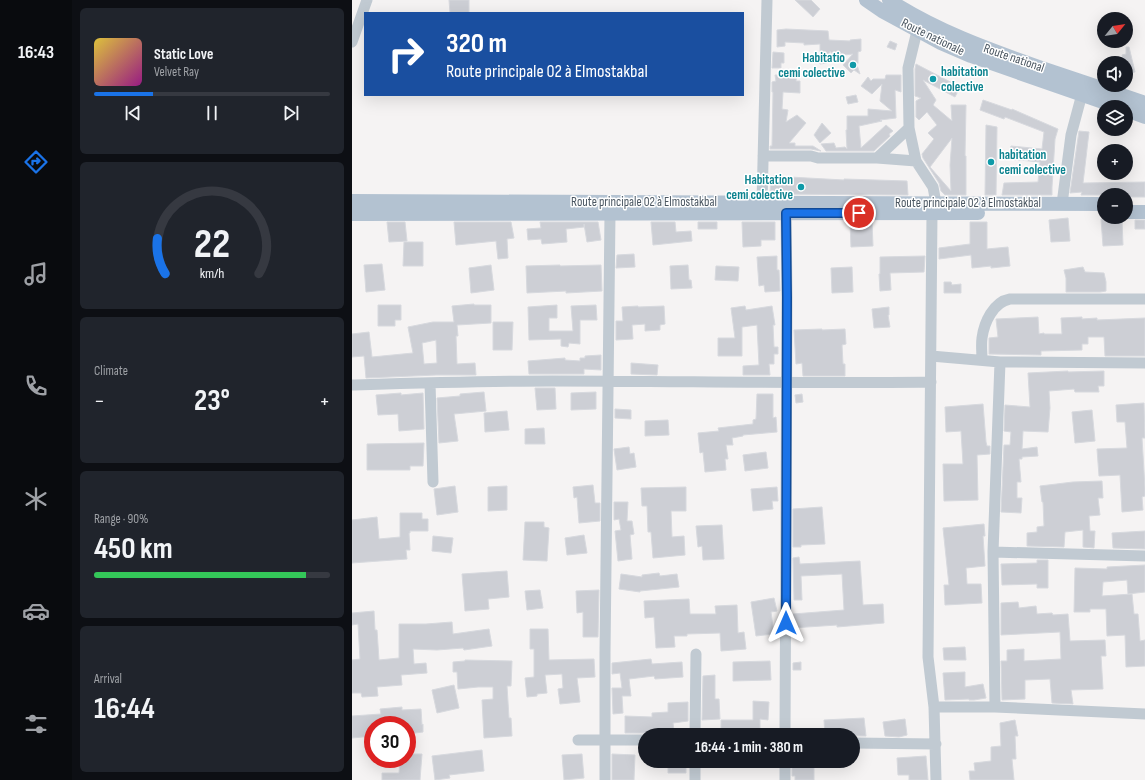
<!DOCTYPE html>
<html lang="en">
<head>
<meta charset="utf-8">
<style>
	:root { --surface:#171b24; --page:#20242c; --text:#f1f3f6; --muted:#9ea1a6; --line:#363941; --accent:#1a73e8 }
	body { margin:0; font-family:"Sofia Sans Condensed",sans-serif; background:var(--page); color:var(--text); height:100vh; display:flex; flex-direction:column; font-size:15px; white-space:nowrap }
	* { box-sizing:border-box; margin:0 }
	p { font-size:13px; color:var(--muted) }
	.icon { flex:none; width:22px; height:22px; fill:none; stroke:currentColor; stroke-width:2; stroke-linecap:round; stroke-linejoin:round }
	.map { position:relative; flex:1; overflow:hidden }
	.drawer { display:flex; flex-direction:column; gap:8px; padding:8px; background:#0d0f14; width:280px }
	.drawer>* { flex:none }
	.guide { position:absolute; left:12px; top:12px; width:380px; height:84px; border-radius:0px; box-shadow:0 4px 16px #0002; background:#1a4fa0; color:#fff; overflow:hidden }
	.needle { width:26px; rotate:60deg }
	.fabs { position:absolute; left:745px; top:12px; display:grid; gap:8px }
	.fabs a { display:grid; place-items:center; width:36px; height:36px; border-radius:50%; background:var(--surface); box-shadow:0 4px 16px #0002; font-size:20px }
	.speed { position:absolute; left:12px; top:716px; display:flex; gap:8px; font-size:20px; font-weight:700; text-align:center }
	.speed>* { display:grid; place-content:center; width:52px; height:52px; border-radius:50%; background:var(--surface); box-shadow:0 4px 16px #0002; line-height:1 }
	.speed .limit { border:6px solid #d22; background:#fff; color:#111 }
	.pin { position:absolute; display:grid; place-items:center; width:34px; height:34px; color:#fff; margin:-17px; border:2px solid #fff; border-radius:50%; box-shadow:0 1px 4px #0007 }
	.me { position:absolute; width:44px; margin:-22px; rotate:0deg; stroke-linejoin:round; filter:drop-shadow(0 0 3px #0008) }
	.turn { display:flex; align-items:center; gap:14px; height:84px; padding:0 16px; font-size:18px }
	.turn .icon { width:52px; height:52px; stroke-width:2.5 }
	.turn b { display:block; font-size:28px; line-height:34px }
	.big { font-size:30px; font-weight:700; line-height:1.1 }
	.drawer .tile { flex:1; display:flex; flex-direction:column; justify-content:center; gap:6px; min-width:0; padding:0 14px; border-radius:6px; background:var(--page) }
	.drawer .dial { align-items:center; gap:0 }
	.dial svg { height:104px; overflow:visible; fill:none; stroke:var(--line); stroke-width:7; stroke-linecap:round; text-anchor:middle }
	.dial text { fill:var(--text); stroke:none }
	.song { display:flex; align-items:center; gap:12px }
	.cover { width:48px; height:48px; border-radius:6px; background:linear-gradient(135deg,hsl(50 70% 55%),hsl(310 70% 35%)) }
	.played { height:4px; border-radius:2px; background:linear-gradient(90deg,var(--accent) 25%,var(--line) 25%) }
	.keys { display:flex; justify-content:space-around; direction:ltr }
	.heat { display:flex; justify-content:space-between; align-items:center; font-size:22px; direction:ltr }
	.charge { height:6px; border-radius:3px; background:linear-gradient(90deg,#34c759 90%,var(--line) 0) }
	.trip { position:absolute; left:286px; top:728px; width:222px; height:40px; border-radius:20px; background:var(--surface); box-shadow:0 4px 16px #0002; font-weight:700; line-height:40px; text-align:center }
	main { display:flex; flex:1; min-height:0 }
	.dock { display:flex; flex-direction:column; width:72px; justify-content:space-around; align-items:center; background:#090b0e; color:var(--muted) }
	.dock .icon { width:28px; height:28px }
	.dock .selected { color:var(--accent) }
	.dock b { font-size:18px; color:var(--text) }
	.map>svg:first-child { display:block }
</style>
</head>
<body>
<main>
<nav class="dock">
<b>16:43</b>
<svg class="icon selected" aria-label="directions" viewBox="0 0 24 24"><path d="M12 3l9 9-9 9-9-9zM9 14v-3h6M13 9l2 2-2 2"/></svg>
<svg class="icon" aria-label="music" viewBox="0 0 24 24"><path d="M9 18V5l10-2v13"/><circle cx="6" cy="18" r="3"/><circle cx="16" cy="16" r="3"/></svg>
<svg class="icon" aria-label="phone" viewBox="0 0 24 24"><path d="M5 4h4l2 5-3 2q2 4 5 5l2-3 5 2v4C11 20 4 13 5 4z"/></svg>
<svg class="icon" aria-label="climate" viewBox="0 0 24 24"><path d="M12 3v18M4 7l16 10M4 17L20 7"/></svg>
<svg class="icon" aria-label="car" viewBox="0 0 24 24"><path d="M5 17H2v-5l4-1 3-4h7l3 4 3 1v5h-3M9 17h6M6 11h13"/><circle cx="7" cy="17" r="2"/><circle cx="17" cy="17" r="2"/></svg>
<svg class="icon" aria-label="filters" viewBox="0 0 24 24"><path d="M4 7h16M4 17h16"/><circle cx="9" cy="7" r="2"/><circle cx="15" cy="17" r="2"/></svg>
</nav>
<section class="drawer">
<div class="tile">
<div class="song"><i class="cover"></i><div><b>Static Love</b><p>Velvet Ray</p></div></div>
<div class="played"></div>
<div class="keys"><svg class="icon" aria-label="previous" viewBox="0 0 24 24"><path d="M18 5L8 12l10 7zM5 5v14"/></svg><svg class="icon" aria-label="pause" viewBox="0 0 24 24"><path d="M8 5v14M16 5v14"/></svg><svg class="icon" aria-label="next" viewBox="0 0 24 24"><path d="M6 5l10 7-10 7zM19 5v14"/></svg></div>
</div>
<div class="tile dial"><svg viewBox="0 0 100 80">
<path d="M14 69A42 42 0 1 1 86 69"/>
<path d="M14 69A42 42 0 0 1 8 42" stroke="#1a73e8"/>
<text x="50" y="56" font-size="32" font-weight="700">22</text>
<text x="50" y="72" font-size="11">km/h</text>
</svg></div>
<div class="tile"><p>Climate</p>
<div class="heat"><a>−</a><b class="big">23°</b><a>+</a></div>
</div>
<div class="tile"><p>Range · 90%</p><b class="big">450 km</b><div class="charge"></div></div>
<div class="tile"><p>Arrival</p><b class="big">16:44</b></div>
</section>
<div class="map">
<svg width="793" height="780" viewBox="0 0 793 780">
	<rect width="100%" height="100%" fill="#f5f3f3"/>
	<path fill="#cdcfd5" stroke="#d7d9de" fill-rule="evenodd" d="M97,0H117V13H98Z
		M443,0H459L468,9L461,17Z
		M434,29L476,31L477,40L498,41V40L509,39V51L506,52V63L505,65L508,74L502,70L499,73L491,65L501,54L482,56L478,51L477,60L475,59V63L468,64V44L452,45V43L433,42V46L425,47V30Z
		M538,41L545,44L543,50L535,47Z
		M774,47H777L783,72L774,74V63H772L770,55L774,54Z
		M421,52L432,53V63H429V68H420Z
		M564,64L608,87L603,97L571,80L584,100L581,105L600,121L599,105H614L613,156H614V195H593L589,191L587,183L571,158L570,154L582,139L576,133L585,125L575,112L567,120L564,117V101L569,98L563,96V69ZM600,138L598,165L599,191L578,167Z
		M423,75L445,76L444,81H448V93L431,92L430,109L436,110L434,122L445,115L454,123L437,143H443V146H461L469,151L459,149H418V146H420L421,92H420V82L424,81Z
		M534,75H549V92L543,90L544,118L528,120L530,121L507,126L509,148L534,125L541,131L537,134L538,136L522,151H474L469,144L482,143L484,148L493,147L495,149L494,130H495V116H516V109L540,111L528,101L530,84L520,94L509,86L516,77L519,81L521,79H533Z
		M504,95L506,102L496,104L494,97Z
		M631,100L660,110V109L706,129L703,139L700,187V195H650L652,183L686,182L688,162L656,159L659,146L690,149L692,132L653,117L652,119L628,110Z
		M470,123L479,133L468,143L462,135Z
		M634,125L645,127L644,195H633Z
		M727,131L737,132L731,183L793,182V197H774V195H729L730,192L718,193Z
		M419,176L492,180V179L555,181L556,195L418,194Z
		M716,218L718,241L699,242L697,220Z
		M768,218L770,219L771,245L751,246L749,219Z
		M783,220H793V229H783Z
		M35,222H53L55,241L37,242Z
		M102,222H159L162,238L155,239L156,258L146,259L144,241L104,245Z
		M188,222H246L249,240L235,242L232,224V227L214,229L215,242L190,244L189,239L176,240L175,229L189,228Z
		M299,222H323L324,232L339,231L340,241L301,245Z
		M346,222H365V229H346Z
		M390,222H423V240H409V246L391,247Z
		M498,222H520L521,246L499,247Z
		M618,222H635V249L656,247L658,266L639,268V266L620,268L619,255L587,259V248L618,244Z
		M52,242H71V266H51Z
		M282,254L283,267L264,268L265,255Z
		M425,256V270H427L428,291L413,292L412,285L407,286L405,257Z
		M573,256L572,272L538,273L539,290L528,291L527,274H528V257Z
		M30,264L33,290L14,292L12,265Z
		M139,265L142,290L119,293L117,268Z
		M208,265V266L249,265L250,291L214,293V291L175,293L174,266Z
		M336,265L337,280H339L340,288L319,289L318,266Z
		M364,266L387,267L386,281L363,280Z
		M500,267L501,292L480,293L479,268Z
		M731,267L733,272L752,273L754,282V291L748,292H714V278L712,270Z
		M592,282H599L600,285L609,284V293H592Z
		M122,304V305H139V323L105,325L106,336H104L105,364L123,363L124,375H84L14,378L12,356L0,357V334L17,332L20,357L61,353L56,327L81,322H102L100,306ZM84,340L85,363L72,364L70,343Z
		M26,305H49V320H43V326H26Z
		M205,305V318H197V331H221L219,306L244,305L245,320H228V344L217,343L216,347L209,346V339L177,340L176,307Z
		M286,306V307L312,306L313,324L308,325V330L293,331V324L280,325L281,339L264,340V321H271L270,307Z
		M393,306L394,310L420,306L423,325H421L422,347H426V354H422V364H417L418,375H391V366L407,365L405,325L390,327V356H366V338H383L379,308Z
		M537,307V315H536L538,327L522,328L520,309Z
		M686,317L687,334L692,333V334H710L709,318L730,317V319L745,318V320L793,318V356H753L752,337H736V344H730V350L689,351V355L637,354V338L646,337L644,319Z
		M141,322H161L160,350H141Z
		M470,329V330L493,329L494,344L490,345L491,364H493V376H451L450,363L444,364L442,330Z
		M249,355V370L232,369V374H177L176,361L213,358V360L228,361V358H233V356Z
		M279,363L306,365L305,375L279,374Z
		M716,371V372L752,371V386H746L747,392H723L722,389L697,391L698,408L696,432L671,431L670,449L685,447L686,456L670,457V459H667L669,482H665V498H670L669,513L649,512L652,445H658L659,432L652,431L653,405L678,407L676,373Z
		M183,388H203L204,409L185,410Z
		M132,392L134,411L102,414L106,441L87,443L85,398L108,396V394Z
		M244,392V409L219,410V393Z
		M49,393V395L71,393L72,429L47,431L46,414L26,415L24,395Z
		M405,394H421V418L424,417L425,432L391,435V436L380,438L381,445H374L376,459H373L374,470L353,472L351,452L348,453L346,433L367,431L366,428L401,424V420L404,419Z
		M450,394L451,402L444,403L443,395Z
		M792,403L793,438H790L793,488V496L790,497L791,510L770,512L768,475L747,476L745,449L775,448L773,422H765L764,405Z
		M631,404L634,442L635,446H638V454L625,455L626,500L592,501L591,464H611L609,431L594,432L593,407Z
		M263,409L279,410V419L263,418Z
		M740,410L743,441L723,443L720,412Z
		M155,411L157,430L133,432L132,413Z
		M316,420L317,435L293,436V421Z
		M192,428L193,444H173V429Z
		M72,443L71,466H58V470H15V444Z
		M277,447L278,454L282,453L284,467L265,470L262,449Z
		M414,452L416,468L393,471L391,455Z
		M750,481L751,498H746L748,515L737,516L738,531H743L742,548L731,547V530L713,532L712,547L675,546V533L685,532V527L692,526L691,502H690L688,486L721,482Z
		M241,485L243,503H248V521L227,523L225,497L222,498L221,487Z
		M103,486L106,512L85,515L82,489Z
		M155,486V510L136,511V487Z
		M334,487V511H319L320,537L332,536L333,555L301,558L299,532H296L295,506H290L289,488Z
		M425,487L426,501H420L421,509L401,511L399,489Z
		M262,502H276L275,521H280L282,534L278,535L280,559L266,561L263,531L269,530L267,519L262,520Z
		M470,507L473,544L449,545V547H441V509Z
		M48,513H70V519H76V531H58V533H57L58,550H54L55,559L0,563V520L25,517L27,539L48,537Z
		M173,522H192V527L197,528L195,561L171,560Z
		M632,524L633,536H631L633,566L614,568L615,584H629L630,603L593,605L592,585H597L591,528Z
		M370,525L372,559L351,560L350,546L346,547L344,526Z
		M793,531V549L761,548L760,533Z
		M232,535L235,553L215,555L213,538Z
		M81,536L101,538L99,553L80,551Z
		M447,557L448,564L508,561L511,605L531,604L532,623L485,627V625L440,628L441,614L492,610L490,574L449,576L450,600H442L441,558Z
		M685,560H696V588H685V584L650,585L649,564L685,563Z
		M793,565V592L776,594L775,580L751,582L750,596L780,594L782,614H786L788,641L793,640V666L774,667L773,635L755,636L754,609H738V612H722L723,568L755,569V567Z
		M155,571L157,597L136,599L137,609L113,611L110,574Z
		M307,573L308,576L325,574L327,587L288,591V592L267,589L269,574L290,577V575Z
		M188,590L191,608L175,610L173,591Z
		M247,590L246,637H231V612L225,613L224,591Z
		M422,598L425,611L419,612L422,634L404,636L399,602Z
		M337,599L338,614H364L363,606L385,605L386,633L392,632L394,649L369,651L368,633L335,634V636H322L323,647L304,648L302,617L293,618L292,601Z
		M666,602L667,608L684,606L685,614L700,613L701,615L716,614L718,641L753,640L754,656H749L751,689L719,690L721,704L700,703L698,679L673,680V699L650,700L649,661H655V650L672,649V661L709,659L708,632L649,635V603Z
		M22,611L23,630H25L27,660L47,658V624H74L100,622L101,634L137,629L140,646L112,650L111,648L85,650L61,649L62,664L74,663L75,673L49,675L50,685L25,687L26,696L10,697L9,693H0V660L8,659L6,624L0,625V613Z
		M178,629H196L197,660L242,659L243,677L225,678L228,702L208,704L206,689L211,688L210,674L193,675L195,693L185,694V696L175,697L173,678L182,677V649H178Z
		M613,647L614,660H592L591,648Z
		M299,659L300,664L330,662L331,677L303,679L302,676L277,679L279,696H270L271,713L261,714L260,688H270L268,673L260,674V663Z
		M113,660L160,661L159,686H155L157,718H159L160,736L132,738L130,700L141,699V687H126L106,689L105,672H101V662L113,661Z
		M418,661L419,680L381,681V662Z
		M449,662V670H441V663Z
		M613,672V687L631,684L634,698L622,700H617V699L593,700L591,673Z
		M363,675V699H367L368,719L350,720L351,676Z
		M102,685L107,708L85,713L80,690Z
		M401,701L417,702L416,720L408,719V735H369V720H401Z
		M336,702V721L321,723L322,731L292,733H273V716L300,717V713L316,712V703Z
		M50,707V710L69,709L70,725L71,724V732L55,734V725H21V736L0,738V716L29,714L28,709Z
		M512,718L514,736L473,735L472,720Z
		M553,719L555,735L547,737L533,736L531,722Z
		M663,720L666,736H663L664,759H660L662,780H618L617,771H623L622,763L639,761V747L649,746L648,723Z
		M130,750L132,771L97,775L98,778L83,780L80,756Z
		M55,754H70L68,780H30V773H47L48,759H55Z
		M230,754L232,778L212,780L210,755Z
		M260,754L283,755L282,780H260Z
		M574,756L576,780H557V775H546L545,758Z
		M316,761H334V773H316Z
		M440,761H462V780H443V776H440Z"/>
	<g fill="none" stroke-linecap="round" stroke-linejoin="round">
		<path stroke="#c1cad2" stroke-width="11" d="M565,31L556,68L557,128L564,161L581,187L584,203
			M0,42L15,0
			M411,156H459L466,158H525L564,161
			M525,158L557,128
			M410,203L415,0
			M710,204L719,135L730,94
			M580,213L576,657L582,707L584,780
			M579,356L648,362L793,363
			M630,360C630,353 629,345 630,338C632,323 641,302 658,299H793
			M78,383L81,482
			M0,385C67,383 133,381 200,381C326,381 452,384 579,382
			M641,552L793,556
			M582,707H643L793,714
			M643,707L641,552L648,362
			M343,735L344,654
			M433,735L435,297L434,213
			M226,740H293
			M501,743L584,744
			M253,780V653L258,214
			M343,780V761
			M433,780V761"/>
		<path stroke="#b3c2d1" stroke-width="14" d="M514,0L530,11L589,43L619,56L765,107
			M537,0C583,30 635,49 687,67C722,79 758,91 793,103
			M774,110L793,117
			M0,201L752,204
			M774,212H793
			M0,214L626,213"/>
	</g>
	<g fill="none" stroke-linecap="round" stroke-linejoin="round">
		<g stroke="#114b97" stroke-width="10">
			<path id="route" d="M434,623L435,297L434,213H507"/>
		</g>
		<use href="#route" stroke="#1a73e8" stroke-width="7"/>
	</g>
	<g fill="#0f9aa8" stroke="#fff" stroke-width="1.5">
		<circle cx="501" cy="65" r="4"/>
		<circle cx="581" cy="79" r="4"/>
		<circle cx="639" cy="162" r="4"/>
		<circle cx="449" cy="187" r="4"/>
	</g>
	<g text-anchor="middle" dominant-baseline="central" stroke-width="3" stroke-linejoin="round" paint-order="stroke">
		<g font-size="13" fill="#4a5661" stroke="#fff">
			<text transform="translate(581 37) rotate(26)">Route nationale</text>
			<text transform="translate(662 58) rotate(19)">Route national</text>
			<text x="292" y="202">Route principale 02 à Elmostakbal</text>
			<text x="616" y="203">Route principale 02 à Elmostakbal</text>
		</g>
		<g font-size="13" font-weight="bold" fill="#0d838f" stroke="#fff" text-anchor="end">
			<text x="493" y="58">Habitatio<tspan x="493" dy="15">cemi colective</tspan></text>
			<text x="589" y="72" text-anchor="start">habitation<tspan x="589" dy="15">colective</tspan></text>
			<text x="647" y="155" text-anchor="start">habitation<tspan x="647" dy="15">cemi colective</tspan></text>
			<text x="441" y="180">Habitation<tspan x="441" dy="15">cemi colective</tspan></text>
		</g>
	</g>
</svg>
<div class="fabs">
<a><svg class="needle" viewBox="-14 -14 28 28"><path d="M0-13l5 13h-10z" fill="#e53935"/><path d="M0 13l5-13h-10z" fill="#9ea1a6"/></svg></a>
<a><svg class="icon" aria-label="sound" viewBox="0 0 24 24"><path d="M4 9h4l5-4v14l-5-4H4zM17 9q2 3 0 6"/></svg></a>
<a><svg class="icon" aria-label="layers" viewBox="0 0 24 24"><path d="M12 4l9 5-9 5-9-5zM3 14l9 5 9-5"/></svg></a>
<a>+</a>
<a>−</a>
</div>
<div class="speed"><div class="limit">30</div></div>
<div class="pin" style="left:507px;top:213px;background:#d93025"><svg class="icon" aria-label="arrive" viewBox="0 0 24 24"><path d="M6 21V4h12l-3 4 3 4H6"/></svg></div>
<svg class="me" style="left:434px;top:623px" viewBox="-20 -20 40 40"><path d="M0-17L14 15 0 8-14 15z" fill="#1a73e8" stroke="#fff" stroke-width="4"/></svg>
<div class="trip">16:44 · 1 min · 380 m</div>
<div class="guide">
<div class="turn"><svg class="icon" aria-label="right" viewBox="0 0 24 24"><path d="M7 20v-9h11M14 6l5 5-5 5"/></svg><div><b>320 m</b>Route principale 02 à Elmostakbal</div></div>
</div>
</div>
</main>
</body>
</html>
